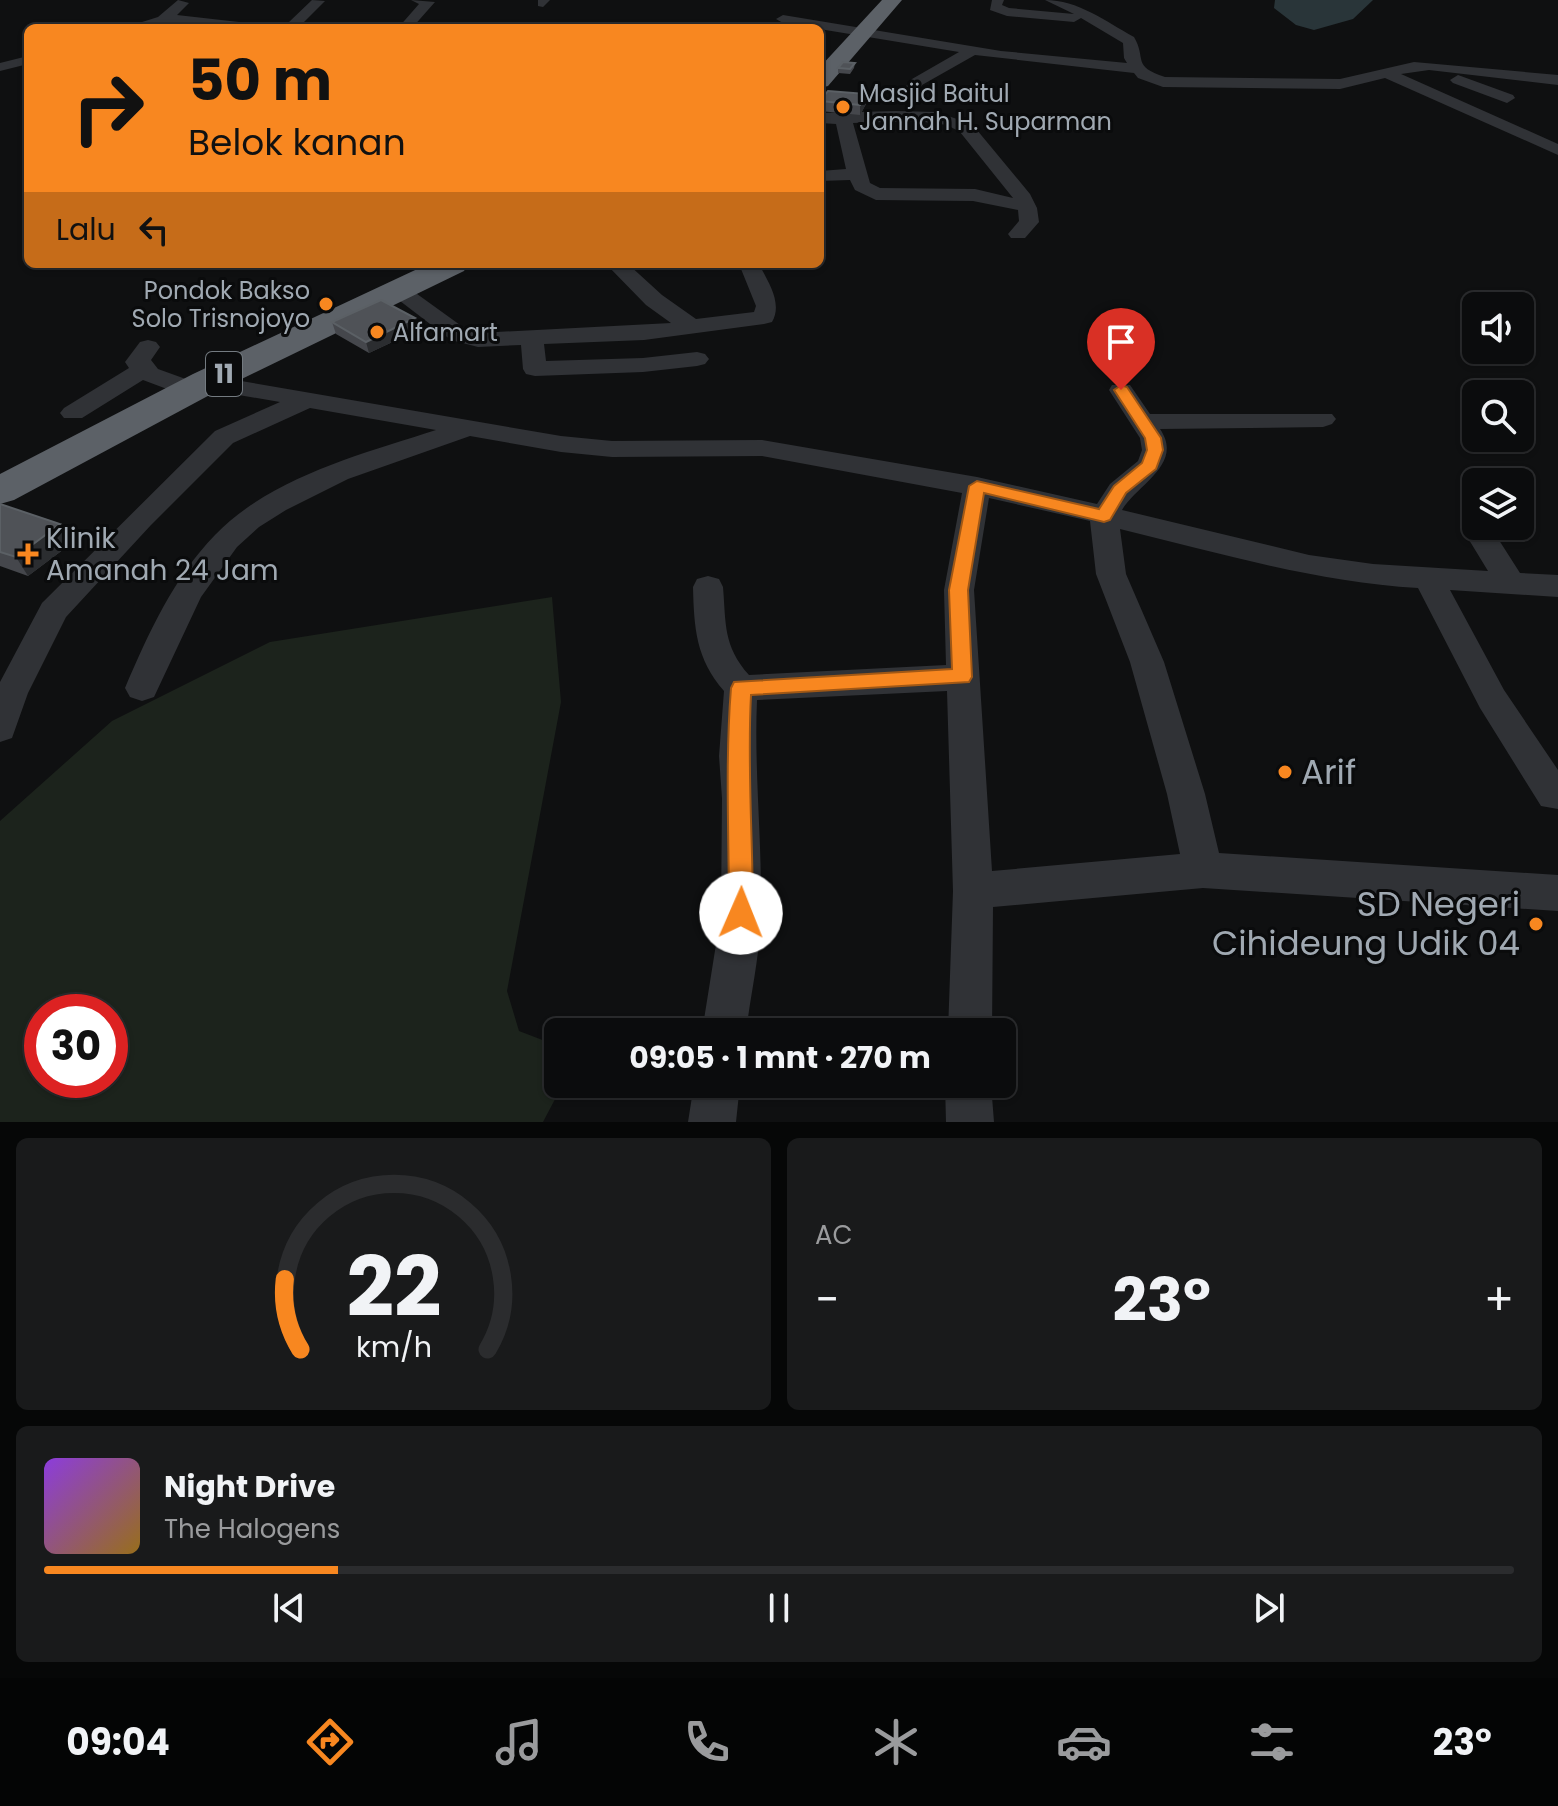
<!DOCTYPE html>
<html lang="id">
<head>
<meta charset="utf-8">
<style>
	:root { --surface:#0b0c0d; --page:#191a1b; --text:#f1f3f6; --muted:#9a9b9d; --line:#2b2c2e; --accent:#f88720 }
	body { margin:0; font-family:Poppins,sans-serif; background:var(--page); color:var(--text); height:100vh; display:flex; flex-direction:column; font-size:30px; white-space:nowrap }
	* { box-sizing:border-box; margin:0 }
	p { font-size:26px; color:var(--muted) }
	.icon { flex:none; width:44px; height:44px; fill:none; stroke:currentColor; stroke-width:2; stroke-linecap:round; stroke-linejoin:round }
	.map { position:relative; height:1122px; overflow:hidden }
	.side { display:flex; flex-direction:column; gap:16px; padding:16px; background:#060707; flex:1 }
	.side>* { flex:none }
	.guide { position:absolute; left:24px; top:24px; width:800px; height:244px; border-radius:12px; box-shadow:0 2px 6px #0004,0 0 0 2px var(--line); background:#f88720; color:#111; overflow:hidden }
	.controls { position:absolute; left:1462px; top:292px; display:grid; gap:16px }
	.controls a { display:grid; place-items:center; width:72px; height:72px; border-radius:12px; background:var(--surface); box-shadow:0 2px 6px #0004,0 0 0 2px var(--line); font-size:40px }
	.speed { position:absolute; left:24px; top:994px; display:flex; gap:16px; font-size:40px; font-weight:700; text-align:center }
	.speed>* { display:grid; place-content:center; width:104px; height:104px; border-radius:50%; background:var(--surface); box-shadow:0 2px 6px #0004,0 0 0 2px var(--line); line-height:1 }
	.speed .limit { border:12px solid #d22; background:#fff; color:#111 }
	.pin { position:absolute; display:grid; place-items:center; width:68px; height:68px; color:#fff; margin:-82px -34px; border-radius:50% 50% 50% 0; rotate:-45deg; box-shadow:0 0 8px #0007 }
	.pin .icon { rotate:45deg }
	.me { position:absolute; width:88px; margin:-44px; rotate:1deg; stroke-linejoin:round; filter:drop-shadow(0 0 6px #0008) }
	.turn { display:flex; align-items:center; gap:28px; height:168px; padding:0 32px; font-size:36px }
	.turn .icon { width:104px; height:104px; stroke-width:2.5 }
	.turn b { display:block; font-size:56px; line-height:68px }
	.then { display:flex; align-items:center; height:76px; padding:0 32px; background:#0003; gap:16px; font-size:30px }
	.big { font-size:60px; font-weight:700; line-height:1.1 }
	.side .card { flex:1; display:flex; flex-direction:column; justify-content:center; gap:12px; min-width:0; padding:0 28px; border-radius:12px; background:var(--page) }
	.side .dial { align-items:center; gap:0 }
	.dial svg { height:208px; overflow:visible; fill:none; stroke:var(--line); stroke-width:7; stroke-linecap:round; text-anchor:middle }
	.dial text { fill:var(--text); stroke:none }
	.song { display:flex; align-items:center; gap:24px }
	.cover { width:96px; height:96px; border-radius:12px; background:linear-gradient(135deg,hsl(270 70% 55%),hsl(40 70% 35%)) }
	.played { height:8px; border-radius:4px; background:linear-gradient(90deg,var(--accent) 20%,var(--line) 20%) }
	.keys { display:flex; justify-content:space-around; direction:ltr }
	.heat { display:flex; justify-content:space-between; align-items:center; font-size:44px; direction:ltr }
	.side .tiles { flex:1; display:grid; gap:16px; grid-template-columns:1fr 1fr }
	.card:last-child { grid-column:span 2 }
	.trip { position:absolute; left:544px; top:1018px; width:472px; height:80px; border-radius:12px; background:var(--surface); box-shadow:0 2px 6px #0004,0 0 0 2px var(--line); font-weight:700; line-height:80px; text-align:center }
	.menu { display:flex; height:128px; justify-content:space-around; align-items:center; background:#040505; color:var(--muted) }
	.menu .icon { width:56px; height:56px }
	.menu .selected { color:var(--accent) }
	.menu b { font-size:36px; color:var(--text) }
	.map>svg:first-child { display:block }
</style>
</head>
<body>
<div class="map">
<svg width="1558" height="1122" viewBox="0 0 1558 1122">
	<rect width="100%" height="100%" fill="#0f1011"/>
	<path fill="#1c231c" fill-rule="evenodd" d="M552,597L561,702L507,991L519,1031L558,1046V1084H563L543,1122H0V821L112,721L270,642ZM42,1012H110V1080H42Z"/>
	<path fill="#293539" d="M1275,0H1373L1353,19L1314,30L1296,25L1274,8Z"/>
	<g fill="none" stroke-linecap="round" stroke-linejoin="round">
		<path fill="#303236" fill-rule="evenodd" d="M178,0L189,3L177,15L239,22H289L312,0L325,1L298,28H220L169,22L147,28H123L158,17Z
			M411,0L435,2L412,28H398L419,4Z
			M538,0H550L543,7L538,6Z
			M992,0H1004L1002,5L1009,8L1074,14L1045,0C1078,0 1105,21 1134,37C1147,59 1131,66 1165,77L1340,79L1414,62L1558,75V85L1429,70L1401,74L1558,144V155L1385,78L1340,89L1163,87L1138,78L1134,73L975,55L922,85L919,90L922,100L914,105L908,103L903,90L912,79L959,52L783,23L776,19L783,15L1001,51L1127,63L1124,58L1123,43L1081,18L1074,22L1007,16L990,10Z
			M28,56V64L0,71V63Z
			M1458,75L1513,95L1515,98L1507,103L1453,83L1450,80Z
			M896,111L936,112L972,124L1030,194L1037,208L1039,222L1025,238H1011L1008,234L1019,221L1018,210L973,201L876,200L855,190L850,180L820,181V171L846,169L836,124L820,123V113ZM917,121L947,125L960,132L1013,198L975,189L880,188L870,183L853,123Z
			M606,264H628L662,295L696,319L754,312L756,306L739,264H759C768,282 783,303 772,322L764,324L644,340L544,344L546,361L643,358L697,352L705,354L709,359L705,364L697,366L643,372L535,376L526,374L523,369L521,345L478,347L451,340L387,291L398,284L406,286L467,330L478,333L671,323L646,305Z
			M148,340L156,342L160,347L151,360L158,369L194,382L197,377L206,375L561,436L612,441L762,440L977,477L1097,504L1110,484L1138,461L1142,450L1140,438L1109,390L1112,385H1130L1150,414H1332L1336,419L1332,424L1323,427L1160,429C1184,464 1138,484 1122,510L1309,555L1373,564L1488,571L1463,530L1468,523L1476,521V526H1490L1520,573L1558,575V597L1450,590L1504,690L1558,770V809L1541,806L1480,708L1418,588C1316,582 1219,553 1120,529L1126,574L1164,662L1205,794L1219,853L1558,875V911L1203,888L993,907L992,1032H948L953,891L947,691L757,700C754,770 762,839 761,910C761,950 751,992 746,1032H702L721,913L722,798L719,756L724,691C696,659 694,628 693,587L697,579L708,576L719,579L723,587C726,623 723,646 749,675L946,665L944,590L962,493L762,456L612,457L561,452L470,436L348,479L286,510L259,527L237,547L201,597L154,697L142,701L130,697L125,688C148,634 174,577 215,535C271,477 362,454 436,430L310,408L233,443L151,525L66,617L28,693L12,738L0,742V682L42,603L215,431L280,402L204,389L201,395H183L143,380L82,418H64L60,413L64,408L129,368L125,362L140,342ZM989,498L1090,521L1096,574L1130,662L1167,794L1180,854L992,871L974,590Z
			M694,1084H740L736,1122H688Z
			M945,1084H991L994,1122H946Z"/>
		<path fill="#5c6167" fill-rule="evenodd" d="M882,0H902L828,86L820,88V67Z
			M428,264H468L464,271L219,390L14,500L0,504V474L193,374Z"/>
	</g>
	<path fill="#45474c" d="M855,63L854,68L850,74L838,73V68Z
		M820,101L866,104L860,115L820,111Z
		M369,264H398L394,267Z
		M332,322L418,330L369,353L336,334Z
		M0,504L72,543L28,576L0,566Z"/>
	<path fill="#2b2d30" d="M867,94L866,104L860,115V105Z
		M415,318L418,330L369,353L366,342Z
		M60,524L72,543L28,576L16,557Z"/>
	<path fill="#4f5257" stroke="#5b6065" stroke-width="2" d="M843,62L855,63L850,69L838,68Z
		M828,91L867,94L860,105L820,101Z
		M381,300L415,318L366,342L332,322Z
		M0,504L60,524L16,557L0,552Z"/>
	<path fill="#f88720" stroke="#a15815" stroke-width="2" d="M1121,385L1127,387L1161,438L1163,450L1156,469L1126,493L1110,520L1104,522L984,493L968,590L972,677L969,682L751,695C747,768 753,840 753,913L750,921L741,924L732,921L729,913C729,837 725,763 731,688L734,682L952,669L949,590L969,486L977,481L1099,509L1114,486L1142,463L1147,450L1145,438L1114,390Z"/>
	<g fill="#f88720" stroke="#0a0b0c" stroke-width="3">
		<circle cx="843" cy="107" r="8"/>
		<circle cx="326" cy="304" r="8"/>
		<circle cx="377" cy="332" r="8"/>
		<path d="M24 542h8v8h8v8h-8v8h-8v-8h-8v-8h8z"/>
		<circle cx="1285" cy="772" r="8"/>
		<circle cx="1536" cy="924" r="8"/>
	</g>
	<g text-anchor="middle" dominant-baseline="central" stroke-width="6" stroke-linejoin="round" paint-order="stroke">
		<g font-size="24" fill="#a0a9b2" stroke="#0a0b0c" text-anchor="start">
			<text x="859" y="93">Masjid Baitul<tspan x="859" dy="28">Jannah H. Suparman</tspan></text>
			<text x="310" y="290" text-anchor="end">Pondok Bakso<tspan x="310" dy="28">Solo Trisnojoyo</tspan></text>
			<text x="393" y="332">Alfamart</text>
		</g>
		<rect fill="#0a0b0c" stroke="#737a80" stroke-width="2" x="206" y="352" width="36" height="44" rx="6"/>
		<g font-size="26" font-weight="bold" fill="#a0a9b2">
			<text x="224" y="374">11</text>
		</g>
		<g font-size="28" fill="#a0a9b2" stroke="#0a0b0c" text-anchor="start">
			<text x="46" y="538">Klinik<tspan x="46" dy="32">Amanah 24 Jam</tspan></text>
		</g>
		<g font-size="34" fill="#a0a9b2" stroke="#0a0b0c" text-anchor="start">
			<text x="1301" y="772">Arif</text>
			<text x="1520" y="904" text-anchor="end">SD Negeri<tspan x="1520" dy="39">Cihideung Udik 04</tspan></text>
		</g>
	</g>
</svg>
<div class="controls">
<a><svg class="icon" aria-label="sound" viewBox="0 0 24 24"><path d="M4 9h4l5-4v14l-5-4H4zM17 9q2 3 0 6"/></svg></a>
<a><svg class="icon" aria-label="search" viewBox="0 0 24 24"><circle cx="10" cy="10" r="6"/><path d="M15 15l6 6"/></svg></a>
<a><svg class="icon" aria-label="layers" viewBox="0 0 24 24"><path d="M12 4l9 5-9 5-9-5zM3 14l9 5 9-5"/></svg></a>
</div>
<div class="speed"><div class="limit">30</div></div>
<div class="pin" style="left:1121px;top:390px;background:#d93025"><svg class="icon" aria-label="arrive" viewBox="0 0 24 24"><path d="M6 21V4h12l-3 4 3 4H6"/></svg></div>
<svg class="me" style="left:741px;top:913px" viewBox="-20 -20 40 40"><circle r="19" fill="#fff"/><path d="M0-13L10 11 0 6-10 11z" fill="#f88720"/></svg>
<div class="trip">09:05 · 1 mnt · 270 m</div>
<div class="guide">
<div class="turn"><svg class="icon" aria-label="right" viewBox="0 0 24 24"><path d="M7 20v-9h11M14 6l5 5-5 5"/></svg><div><b>50 m</b>Belok kanan</div></div>
<div class="then">Lalu<svg class="icon" aria-label="left" viewBox="0 0 24 24"><path d="M17 20v-9H6M10 6l-5 5 5 5"/></svg></div>
</div>
</div>
<section class="side">
<div class="tiles">
<div class="card dial"><svg viewBox="0 0 100 80">
<path d="M14 69A42 42 0 1 1 86 69"/>
<path d="M14 69A42 42 0 0 1 8 42" stroke="#f88720"/>
<text x="50" y="56" font-size="32" font-weight="700">22</text>
<text x="50" y="72" font-size="11">km/h</text>
</svg></div>
<div class="card"><p>AC</p>
<div class="heat"><a>−</a><b class="big">23°</b><a>+</a></div>
</div>
<div class="card">
<div class="song"><i class="cover"></i><div><b>Night Drive</b><p>The Halogens</p></div></div>
<div class="played"></div>
<div class="keys"><svg class="icon" aria-label="previous" viewBox="0 0 24 24"><path d="M18 5L8 12l10 7zM5 5v14"/></svg><svg class="icon" aria-label="pause" viewBox="0 0 24 24"><path d="M8 5v14M16 5v14"/></svg><svg class="icon" aria-label="next" viewBox="0 0 24 24"><path d="M6 5l10 7-10 7zM19 5v14"/></svg></div>
</div>
</div>
</section>
<nav class="menu">
<b>09:04</b>
<svg class="icon selected" aria-label="directions" viewBox="0 0 24 24"><path d="M12 3l9 9-9 9-9-9zM9 14v-3h6M13 9l2 2-2 2"/></svg>
<svg class="icon" aria-label="music" viewBox="0 0 24 24"><path d="M9 18V5l10-2v13"/><circle cx="6" cy="18" r="3"/><circle cx="16" cy="16" r="3"/></svg>
<svg class="icon" aria-label="phone" viewBox="0 0 24 24"><path d="M5 4h4l2 5-3 2q2 4 5 5l2-3 5 2v4C11 20 4 13 5 4z"/></svg>
<svg class="icon" aria-label="climate" viewBox="0 0 24 24"><path d="M12 3v18M4 7l16 10M4 17L20 7"/></svg>
<svg class="icon" aria-label="car" viewBox="0 0 24 24"><path d="M5 17H2v-5l4-1 3-4h7l3 4 3 1v5h-3M9 17h6M6 11h13"/><circle cx="7" cy="17" r="2"/><circle cx="17" cy="17" r="2"/></svg>
<svg class="icon" aria-label="filters" viewBox="0 0 24 24"><path d="M4 7h16M4 17h16"/><circle cx="9" cy="7" r="2"/><circle cx="15" cy="17" r="2"/></svg>
<b>23°</b>
</nav>
</body>
</html>
